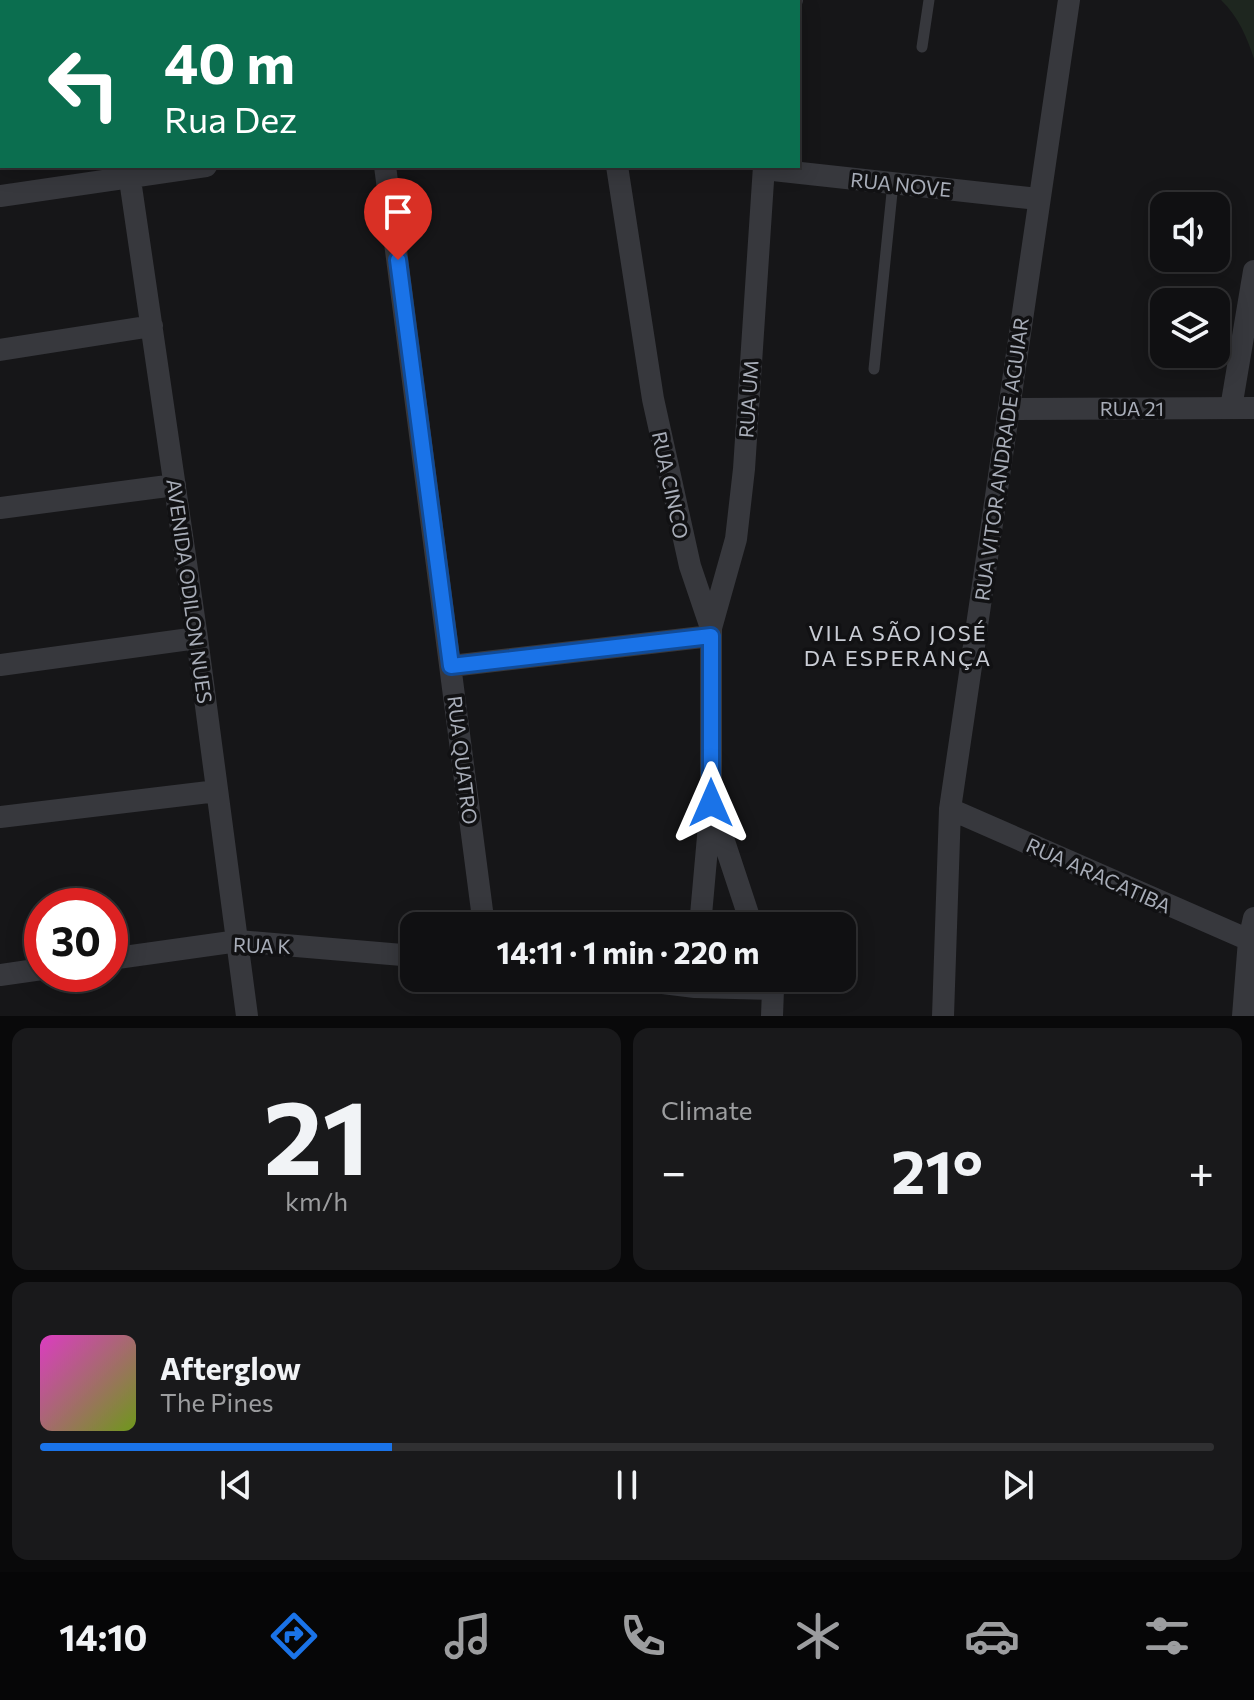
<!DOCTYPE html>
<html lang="en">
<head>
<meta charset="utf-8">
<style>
	:root { --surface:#101012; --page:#19191b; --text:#f1f3f6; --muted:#9c9d9f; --line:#303032; --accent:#1a73e8 }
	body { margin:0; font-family:Commissioner,sans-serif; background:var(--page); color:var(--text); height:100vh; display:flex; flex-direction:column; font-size:30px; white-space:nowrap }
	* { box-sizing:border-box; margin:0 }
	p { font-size:26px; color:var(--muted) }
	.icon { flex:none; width:44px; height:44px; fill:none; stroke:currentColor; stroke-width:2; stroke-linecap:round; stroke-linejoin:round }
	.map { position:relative; height:1016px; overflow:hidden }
	.sheet { display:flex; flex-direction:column; gap:12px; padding:12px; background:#09090a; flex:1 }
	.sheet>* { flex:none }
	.banner { position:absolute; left:0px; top:0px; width:800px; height:168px; box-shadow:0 4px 20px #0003,0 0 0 2px var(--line); background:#0b6e4f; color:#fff; overflow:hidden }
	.controls { position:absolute; left:1150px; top:192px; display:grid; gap:16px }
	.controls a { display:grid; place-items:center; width:80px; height:80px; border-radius:16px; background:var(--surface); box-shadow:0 4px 20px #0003,0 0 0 2px var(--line); font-size:40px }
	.speed { position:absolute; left:24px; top:888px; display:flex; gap:16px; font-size:40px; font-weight:700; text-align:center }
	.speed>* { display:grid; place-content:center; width:104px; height:104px; border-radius:50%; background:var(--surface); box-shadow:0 4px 20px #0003,0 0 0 2px var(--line); line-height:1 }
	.speed .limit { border:12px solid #d22; background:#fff; color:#111 }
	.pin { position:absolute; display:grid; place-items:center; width:68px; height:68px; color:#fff; margin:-82px -34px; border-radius:50% 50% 50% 0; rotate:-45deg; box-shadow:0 0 8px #0007 }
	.pin .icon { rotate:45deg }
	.me { position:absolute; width:88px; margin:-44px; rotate:0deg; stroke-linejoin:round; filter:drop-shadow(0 0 6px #0008) }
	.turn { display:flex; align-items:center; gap:28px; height:168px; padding:0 32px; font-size:36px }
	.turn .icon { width:104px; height:104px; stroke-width:2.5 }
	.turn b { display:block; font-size:56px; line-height:68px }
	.big { font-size:60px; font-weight:700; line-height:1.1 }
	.sheet .widget { flex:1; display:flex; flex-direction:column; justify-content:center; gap:12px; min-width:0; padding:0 28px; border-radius:16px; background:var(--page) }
	.sheet .dial { align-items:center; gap:0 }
	.dial b { font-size:104px; line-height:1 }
	.song { display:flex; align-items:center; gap:24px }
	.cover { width:96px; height:96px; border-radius:12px; background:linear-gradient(135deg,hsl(310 70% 55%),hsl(80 70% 35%)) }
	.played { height:8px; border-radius:4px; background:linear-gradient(90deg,var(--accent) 30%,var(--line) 30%) }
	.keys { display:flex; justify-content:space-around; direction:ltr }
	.heat { display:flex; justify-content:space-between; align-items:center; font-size:44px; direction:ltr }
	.sheet .tiles { flex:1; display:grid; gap:12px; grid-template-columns:1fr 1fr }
	.widget:last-child { grid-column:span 2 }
	.trip { position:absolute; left:400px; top:912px; width:456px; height:80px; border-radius:16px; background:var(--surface); box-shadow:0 4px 20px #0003,0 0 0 2px var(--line); font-weight:700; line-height:80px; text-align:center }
	.tabs { display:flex; height:128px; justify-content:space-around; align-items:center; background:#060607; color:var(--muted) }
	.tabs .icon { width:56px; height:56px }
	.tabs .active { color:var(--accent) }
	.tabs b { font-size:36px; color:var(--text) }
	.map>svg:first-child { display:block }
</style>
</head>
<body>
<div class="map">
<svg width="1254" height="1016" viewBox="0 0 1254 1016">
	<rect width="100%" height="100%" fill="#161618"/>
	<path fill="#1e261f" d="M1221,0H1254V59C1247,37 1238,16 1221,0Z"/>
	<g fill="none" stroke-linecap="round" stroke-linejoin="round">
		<path stroke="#37383d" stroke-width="11" d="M922,47L929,0
			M874,369L893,183"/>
		<path stroke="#37383d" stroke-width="22" d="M105,0V2
			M361,0V2
			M592,0L593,2
			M791,2L792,0
			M0,40H2
			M128,166L197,638L247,1016
			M385,166L484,926
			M617,166L653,399L690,566L711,628V803L700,926
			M764,169L1038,199
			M0,196L206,166
			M0,350L152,326
			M1231,408L1254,271
			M1010,409L1254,408
			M0,508L175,485
			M711,628L736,539L744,469L764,166
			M0,665L197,638
			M451,666L711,636
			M950,809L1249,940
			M714,811L752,926
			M0,817L217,791
			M110,959L238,941L414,956
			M0,975L42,969
			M623,978L695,987L773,989
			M769,978L773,989L772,1016
			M943,1016L950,809L1069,0
			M1243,1016L1249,940L1254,918"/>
	</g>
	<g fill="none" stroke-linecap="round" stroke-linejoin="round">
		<g stroke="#114b97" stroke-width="20">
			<path id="route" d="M398,260L451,666L711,636V803"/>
		</g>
		<use href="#route" stroke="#1a73e8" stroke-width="14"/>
	</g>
	<g text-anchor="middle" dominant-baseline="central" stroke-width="7" stroke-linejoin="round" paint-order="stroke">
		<g font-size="20" fill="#a8adb8" stroke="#111113">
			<text transform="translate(901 184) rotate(6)">RUA NOVE</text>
			<text transform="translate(748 399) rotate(-86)">RUA UM</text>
			<text x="1132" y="408">RUA 21</text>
			<text transform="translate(1001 459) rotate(-82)">RUA VITOR ANDRADE AGUIAR</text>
			<text transform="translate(671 485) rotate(78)">RUA CINCO</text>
			<text transform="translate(190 591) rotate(82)">AVENIDA ODILON NUES</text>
			<text transform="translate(463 760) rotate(83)">RUA QUATRO</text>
			<text transform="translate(1099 875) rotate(24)">RUA ARACATIBA</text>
			<text transform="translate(262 945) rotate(2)">RUA K</text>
		</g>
		<g font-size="22" letter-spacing="2" fill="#c9ccd4" stroke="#111113">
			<text x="898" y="632">VILA SÃO JOSÉ<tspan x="898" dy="25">DA ESPERANÇA</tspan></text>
		</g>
	</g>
</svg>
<div class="controls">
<a><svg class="icon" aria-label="sound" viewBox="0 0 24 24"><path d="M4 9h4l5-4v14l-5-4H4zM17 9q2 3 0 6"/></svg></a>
<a><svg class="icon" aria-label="layers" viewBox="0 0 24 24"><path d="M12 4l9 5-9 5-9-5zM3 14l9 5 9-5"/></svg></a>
</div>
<div class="speed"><div class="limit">30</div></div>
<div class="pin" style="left:398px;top:260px;background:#d93025"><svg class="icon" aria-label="arrive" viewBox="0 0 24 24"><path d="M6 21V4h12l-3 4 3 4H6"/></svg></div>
<svg class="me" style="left:711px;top:803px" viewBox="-20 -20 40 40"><path d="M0-17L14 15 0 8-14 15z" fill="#1a73e8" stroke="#fff" stroke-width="4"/></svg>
<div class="trip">14:11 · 1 min · 220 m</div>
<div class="banner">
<div class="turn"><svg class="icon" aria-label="left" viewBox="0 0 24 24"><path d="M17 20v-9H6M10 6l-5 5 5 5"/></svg><div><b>40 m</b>Rua Dez</div></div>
</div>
</div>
<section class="sheet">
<div class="tiles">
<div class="widget dial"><b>21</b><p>km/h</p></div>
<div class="widget"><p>Climate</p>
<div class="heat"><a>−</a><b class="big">21°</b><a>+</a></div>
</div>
<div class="widget">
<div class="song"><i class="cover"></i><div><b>Afterglow</b><p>The Pines</p></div></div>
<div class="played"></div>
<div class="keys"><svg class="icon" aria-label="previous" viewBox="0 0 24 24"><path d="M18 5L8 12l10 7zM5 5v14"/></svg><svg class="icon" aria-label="pause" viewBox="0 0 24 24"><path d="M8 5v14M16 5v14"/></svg><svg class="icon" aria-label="next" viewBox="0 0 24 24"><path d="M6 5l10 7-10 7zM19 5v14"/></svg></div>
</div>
</div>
</section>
<nav class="tabs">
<b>14:10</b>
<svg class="icon active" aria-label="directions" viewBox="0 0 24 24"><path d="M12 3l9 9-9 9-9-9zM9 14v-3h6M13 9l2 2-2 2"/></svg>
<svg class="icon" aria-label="music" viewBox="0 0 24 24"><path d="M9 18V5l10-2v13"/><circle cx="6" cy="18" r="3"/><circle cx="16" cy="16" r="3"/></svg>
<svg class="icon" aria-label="phone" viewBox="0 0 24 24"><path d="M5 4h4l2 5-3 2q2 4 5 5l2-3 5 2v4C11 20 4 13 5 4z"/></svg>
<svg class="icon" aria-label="climate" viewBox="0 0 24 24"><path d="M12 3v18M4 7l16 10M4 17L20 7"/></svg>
<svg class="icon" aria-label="car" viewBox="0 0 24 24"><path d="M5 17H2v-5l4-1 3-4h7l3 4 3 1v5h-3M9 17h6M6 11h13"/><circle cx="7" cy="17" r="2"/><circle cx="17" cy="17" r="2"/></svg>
<svg class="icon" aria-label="filters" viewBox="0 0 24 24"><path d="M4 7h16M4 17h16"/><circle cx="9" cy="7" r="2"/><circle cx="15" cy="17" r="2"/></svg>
</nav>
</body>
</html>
